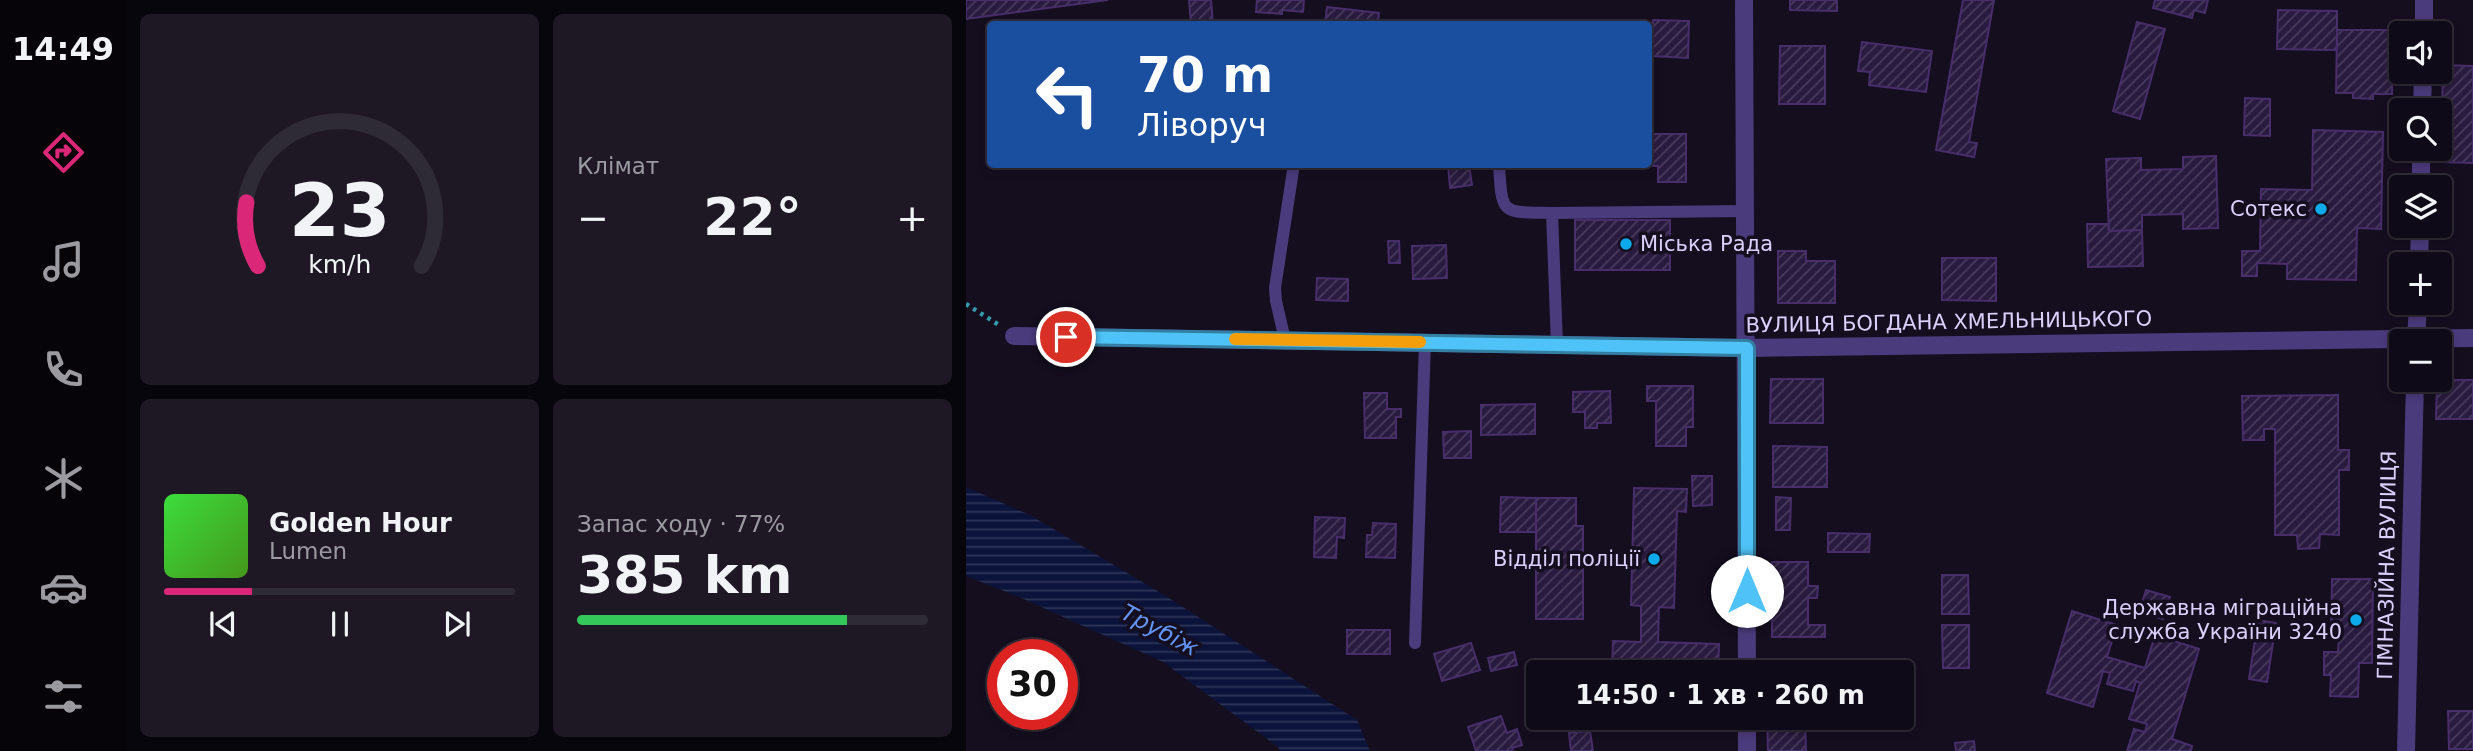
<!DOCTYPE html>
<html lang="uk">
<head>
<meta charset="utf-8">
<style>
	:root { --surface:#0f0a17; --page:#1d1824; --text:#f1f3f6; --muted:#9b9aa1; --line:#2f2b36; --accent:#db2777 }
	body { margin:0; font-family:"DejaVu Sans",sans-serif; background:var(--page); color:var(--text); height:100vh; display:flex; flex-direction:column; font-size:26px; white-space:nowrap }
	* { box-sizing:border-box; margin:0 }
	p { font-size:23px; color:var(--muted) }
	.icon { flex:none; width:38px; height:38px; fill:none; stroke:currentColor; stroke-width:2; stroke-linecap:round; stroke-linejoin:round }
	.map { position:relative; flex:1; overflow:hidden }
	.drawer { display:flex; flex-direction:column; gap:14px; padding:14px; background:#08060d; width:840px }
	.drawer>* { flex:none }
	.hud { position:absolute; left:21px; top:21px; width:665px; height:147px; border-radius:7px; box-shadow:0 4px 10px #0003,0 0 0 2px var(--line); background:#1a4fa0; color:#fff; overflow:hidden }
	.tools { position:absolute; left:1423px; top:21px; display:grid; gap:14px }
	.tools a { display:grid; place-items:center; width:63px; height:63px; border-radius:7px; background:var(--surface); box-shadow:0 4px 10px #0003,0 0 0 2px var(--line); font-size:35px }
	.speed { position:absolute; left:21px; top:639px; display:flex; gap:14px; font-size:35px; font-weight:700; text-align:center }
	.speed>* { display:grid; place-content:center; width:91px; height:91px; border-radius:50%; background:var(--surface); box-shadow:0 4px 10px #0003,0 0 0 2px var(--line); line-height:1 }
	.speed .limit { border:10px solid #d22; background:#fff; color:#111 }
	.pin { position:absolute; display:grid; place-items:center; width:60px; height:60px; color:#fff; margin:-30px; border:4px solid #fff; border-radius:50%; box-shadow:0 2px 7px #0007 }
	.me { position:absolute; width:77px; margin:-38px; rotate:0deg; stroke-linejoin:round; filter:drop-shadow(0 0 5px #0008) }
	.turn { display:flex; align-items:center; gap:24px; height:147px; padding:0 35px; font-size:32px }
	.turn .icon { width:91px; height:91px; stroke-width:2.5 }
	.turn b { display:block; font-size:49px; line-height:60px }
	.big { font-size:52px; font-weight:700; line-height:1.1 }
	.drawer .card { flex:1; display:flex; flex-direction:column; justify-content:center; gap:10px; min-width:0; padding:0 24px; border-radius:10px; background:var(--page) }
	.drawer .dial { align-items:center; gap:0 }
	.dial svg { height:182px; overflow:visible; fill:none; stroke:var(--line); stroke-width:7; stroke-linecap:round; text-anchor:middle }
	.dial text { fill:var(--text); stroke:none }
	.song { display:flex; align-items:center; gap:21px }
	.cover { width:84px; height:84px; border-radius:10px; background:linear-gradient(135deg,hsl(120 70% 55%),hsl(100 70% 35%)) }
	.played { height:7px; border-radius:4px; background:linear-gradient(90deg,var(--accent) 25%,var(--line) 25%) }
	.keys { display:flex; justify-content:space-around; direction:ltr }
	.heat { display:flex; justify-content:space-between; align-items:center; font-size:38px; direction:ltr }
	.charge { height:10px; border-radius:5px; background:linear-gradient(90deg,#34c759 77%,var(--line) 0) }
	.drawer .tiles { flex:1; display:grid; gap:14px; grid-template-columns:repeat(2,1fr) }
	.trip { position:absolute; left:560px; top:660px; width:388px; height:70px; border-radius:7px; background:var(--surface); box-shadow:0 4px 10px #0003,0 0 0 2px var(--line); font-weight:700; line-height:70px; text-align:center }
	main { display:flex; flex:1; min-height:0 }
	.menu { display:flex; flex-direction:column; width:126px; justify-content:space-around; align-items:center; background:#060409; color:var(--muted) }
	.menu .icon { width:49px; height:49px }
	.menu .on { color:var(--accent) }
	.menu b { font-size:32px; color:var(--text) }
	.map>svg:first-child { display:block }
</style>
</head>
<body>
<main>
<nav class="menu">
<b>14:49</b>
<svg class="icon on" aria-label="directions" viewBox="0 0 24 24"><path d="M12 3l9 9-9 9-9-9zM9 14v-3h6M13 9l2 2-2 2"/></svg>
<svg class="icon" aria-label="music" viewBox="0 0 24 24"><path d="M9 18V5l10-2v13"/><circle cx="6" cy="18" r="3"/><circle cx="16" cy="16" r="3"/></svg>
<svg class="icon" aria-label="phone" viewBox="0 0 24 24"><path d="M5 4h4l2 5-3 2q2 4 5 5l2-3 5 2v4C11 20 4 13 5 4z"/></svg>
<svg class="icon" aria-label="climate" viewBox="0 0 24 24"><path d="M12 3v18M4 7l16 10M4 17L20 7"/></svg>
<svg class="icon" aria-label="car" viewBox="0 0 24 24"><path d="M5 17H2v-5l4-1 3-4h7l3 4 3 1v5h-3M9 17h6M6 11h13"/><circle cx="7" cy="17" r="2"/><circle cx="17" cy="17" r="2"/></svg>
<svg class="icon" aria-label="filters" viewBox="0 0 24 24"><path d="M4 7h16M4 17h16"/><circle cx="9" cy="7" r="2"/><circle cx="15" cy="17" r="2"/></svg>
</nav>
<section class="drawer">
<div class="tiles">
<div class="card dial"><svg viewBox="0 0 100 80">
<path d="M14 69A42 42 0 1 1 86 69"/>
<path d="M14 69A42 42 0 0 1 9 41" stroke="#db2777"/>
<text x="50" y="56" font-size="32" font-weight="700">23</text>
<text x="50" y="72" font-size="11">km/h</text>
</svg></div>
<div class="card"><p>Клімат</p>
<div class="heat"><a>−</a><b class="big">22°</b><a>+</a></div>
</div>
<div class="card">
<div class="song"><i class="cover"></i><div><b>Golden Hour</b><p>Lumen</p></div></div>
<div class="played"></div>
<div class="keys"><svg class="icon" aria-label="previous" viewBox="0 0 24 24"><path d="M18 5L8 12l10 7zM5 5v14"/></svg><svg class="icon" aria-label="pause" viewBox="0 0 24 24"><path d="M8 5v14M16 5v14"/></svg><svg class="icon" aria-label="next" viewBox="0 0 24 24"><path d="M6 5l10 7-10 7zM19 5v14"/></svg></div>
</div>
<div class="card"><p>Запас ходу · 77%</p><b class="big">385 km</b><div class="charge"></div></div>
</div>
</section>
<div class="map">
<svg width="1507" height="751" viewBox="0 0 1507 751">
	<defs>
		<pattern id="water-rules" width="6" height="5" patternUnits="userSpaceOnUse" patternTransform="scale(1.75)"><rect width="6" height="5" fill="#0c133b"/><path d="M0 2.5h6" fill="none" stroke="#2f3458"/></pattern>
		<pattern id="building-hatch" width="6" height="6" patternUnits="userSpaceOnUse" patternTransform="scale(1.75)"><rect width="6" height="6" fill="#291b3f"/><path d="M-1 1l2-2M0 6l6-6M5 7l2-2" fill="none" stroke="#483b5c"/></pattern>
	</defs>
	<rect width="100%" height="100%" fill="#140e1f"/>
	<path fill="url(#water-rules)" d="M0,487L64,515L200,596L391,720L404,751H314L312,747L197,662L53,597L0,576Z"/>
	<path fill="url(#building-hatch)" stroke="#462e6a" stroke-width="2" d="M0,0H142L0,19Z
		M223,0H245L247,24H225Z
		M291,0H338L337,12L316,10V14L290,12Z
		M824,0H871V11L824,10Z
		M997,0H1028L1003,142L1011,143L1008,157L970,150Z
		M1189,0H1242L1239,13L1228,10L1226,18L1187,8Z
		M361,7L413,13L412,23L424,24H359Z
		M1312,10L1371,11V50L1311,49Z
		M687,20L723,21L722,58L685,56Z
		M1171,22L1199,29L1174,119L1147,111Z
		M1371,30H1427L1426,94H1407V99L1387,98V93H1370Z
		M896,42L966,51L960,92L903,85L904,72L892,71Z
		M814,46H859V104H813Z
		M1477,65L1507,66V163L1475,162Z
		M1279,98L1304,99V136L1278,135Z
		M1347,130L1417,132L1415,229L1391,228L1390,280L1321,279V264L1291,263V276H1276V251H1294L1295,189L1346,190Z
		M687,134H720V182H692V166H687Z
		M1250,156L1252,228L1217,229V214L1176,215V230L1143,231L1140,159L1175,158V170L1217,169V157Z
		M482,164H503L506,185L484,188Z
		M609,220H704V270H609Z
		M1121,224H1142L1143,231L1176,230L1177,266L1122,267Z
		M422,241H433L434,263H423Z
		M480,245L481,278L447,279L446,246Z
		M812,251H840V261H869V303H812Z
		M976,258H1030V301L976,300Z
		M351,278L382,279V301L350,300Z
		M805,379H857V423H804Z
		M1471,380H1507V419H1470Z
		M681,386H727V427H720V446H690V401H681Z
		M644,391L645,423H631V428H619V412H607V392Z
		M398,393H421V409H435V417H430V438H399Z
		M1372,395V450H1383V470H1373V535L1354,534L1353,548L1332,549L1331,535H1309V429H1298V440H1277L1276,396Z
		M569,404V434L515,435V405Z
		M505,431V458H478L477,432Z
		M807,446L861,447V487H807Z
		M726,476H746V505L727,506Z
		M668,488L721,489L720,512L711,511L708,608L693,607L692,642L753,644L752,672H646L647,641L675,642V606L665,605Z
		M535,497L570,498V532H534Z
		M810,497L825,498L824,530H810Z
		M570,498H610V526H617V619H570Z
		M349,517L379,518L378,538L371,537L370,558L348,557Z
		M407,523L430,524L429,558L400,557L401,535H406Z
		M862,533L904,534L903,552H862Z
		M806,562H842V586H852L851,598H842V625H859V637H806Z
		M976,575H1002L1003,614H976Z
		M1366,579H1407L1406,663H1393L1392,697L1364,696L1365,675H1358V652H1372L1373,635H1365Z
		M1180,590L1204,597L1197,619L1173,612Z
		M1106,611L1151,625L1141,657L1179,668L1189,635L1233,649L1206,739L1226,746L1225,751H1161L1168,729L1179,732L1181,724L1163,719L1174,683L1170,681L1167,691L1141,684L1144,673L1137,671L1127,707L1081,693Z
		M1292,620L1310,623L1301,682L1283,679Z
		M976,625H1003V668H977Z
		M381,630H424V654H381Z
		M505,643L514,670L476,681L468,654Z
		M548,652L551,665L525,671L522,658Z
		M1482,711H1507V749H1483Z
		M535,716L541,733L551,729L556,745L546,748L547,751H510L502,727Z
		M801,718H839L840,751H802Z
		M624,731L627,751H605L603,733Z
		M1008,741L1009,751H990L989,743Z"/>
	<g fill="none" stroke-linecap="round" stroke-linejoin="round">
		<path stroke="#349bab" stroke-width="4.5" stroke-dasharray="3.5 5" stroke-linecap="butt" d="M0,304L33,325"/>
		<path stroke="#4a3b7c" stroke-width="12" d="M533,164C536,216 535,212 586,213
			M319,340L310,301L309,288L328,164
			M591,345L586,213L780,211
			M449,643L459,342"/>
		<path stroke="#4a3b7c" stroke-width="18" d="M778,0L781,672
			M1458,33V0
			M1456,110L1457,72
			M1455,187V149
			M1453,264L1454,226
			M48,336L781,348L1507,338
			M1450,341L1452,303
			M781,751V718
			M1440,751L1449,380"/>
	</g>
	<g fill="none" stroke-linecap="round" stroke-linejoin="round">
		<g stroke="#337fa1" stroke-width="18">
			<path id="route" d="M100,337L781,348V591"/>
		</g>
		<use href="#route" stroke="#4fc3f7" stroke-width="12"/>
		<path stroke="#f59e0b" stroke-width="12" d="M269,339L454,342"/>
	</g>
	<g fill="#0ca9eb" stroke="#140e1f" stroke-width="2.5">
		<circle cx="1355" cy="209" r="7"/>
		<circle cx="660" cy="244" r="7"/>
		<circle cx="688" cy="559" r="7"/>
		<circle cx="1390" cy="620" r="7"/>
	</g>
	<g text-anchor="middle" dominant-baseline="central" stroke-width="7" stroke-linejoin="round" paint-order="stroke">
		<g font-size="21" fill="#ddcffc" stroke="#140e1f" text-anchor="end">
			<text x="1341" y="209">Сотекс</text>
			<text x="674" y="244" text-anchor="start">Міська Рада</text>
			<text x="674" y="559">Відділ поліції</text>
			<text x="1376" y="608">Державна міграційна<tspan x="1376" dy="24">служба України 3240</tspan></text>
		</g>
		<g font-size="21" fill="#ddcffc" stroke="#140e1f">
			<text transform="translate(983 322) rotate(-1)">ВУЛИЦЯ БОГДАНА ХМЕЛЬНИЦЬКОГО</text>
			<text transform="translate(1421 565) rotate(-89)">ГІМНАЗІЙНА ВУЛИЦЯ</text>
		</g>
		<g font-size="23" font-style="italic" fill="#6295f7" stroke="#140e1f">
			<text transform="translate(194 630) rotate(28)">Трубіж</text>
		</g>
	</g>
</svg>
<div class="tools">
<a><svg class="icon" aria-label="sound" viewBox="0 0 24 24"><path d="M4 9h4l5-4v14l-5-4H4zM17 9q2 3 0 6"/></svg></a>
<a><svg class="icon" aria-label="search" viewBox="0 0 24 24"><circle cx="10" cy="10" r="6"/><path d="M15 15l6 6"/></svg></a>
<a><svg class="icon" aria-label="layers" viewBox="0 0 24 24"><path d="M12 4l9 5-9 5-9-5zM3 14l9 5 9-5"/></svg></a>
<a>+</a>
<a>−</a>
</div>
<div class="speed"><div class="limit">30</div></div>
<div class="pin" style="left:100px;top:337px;background:#d93025"><svg class="icon" aria-label="arrive" viewBox="0 0 24 24"><path d="M6 21V4h12l-3 4 3 4H6"/></svg></div>
<svg class="me" style="left:781px;top:591px" viewBox="-20 -20 40 40"><circle r="19" fill="#fff"/><path d="M0-13L10 11 0 6-10 11z" fill="#4fc3f7"/></svg>
<div class="trip">14:50 · 1 хв · 260 m</div>
<div class="hud">
<div class="turn"><svg class="icon" aria-label="left" viewBox="0 0 24 24"><path d="M17 20v-9H6M10 6l-5 5 5 5"/></svg><div><b>70 m</b>Ліворуч</div></div>
</div>
</div>
</main>
</body>
</html>
